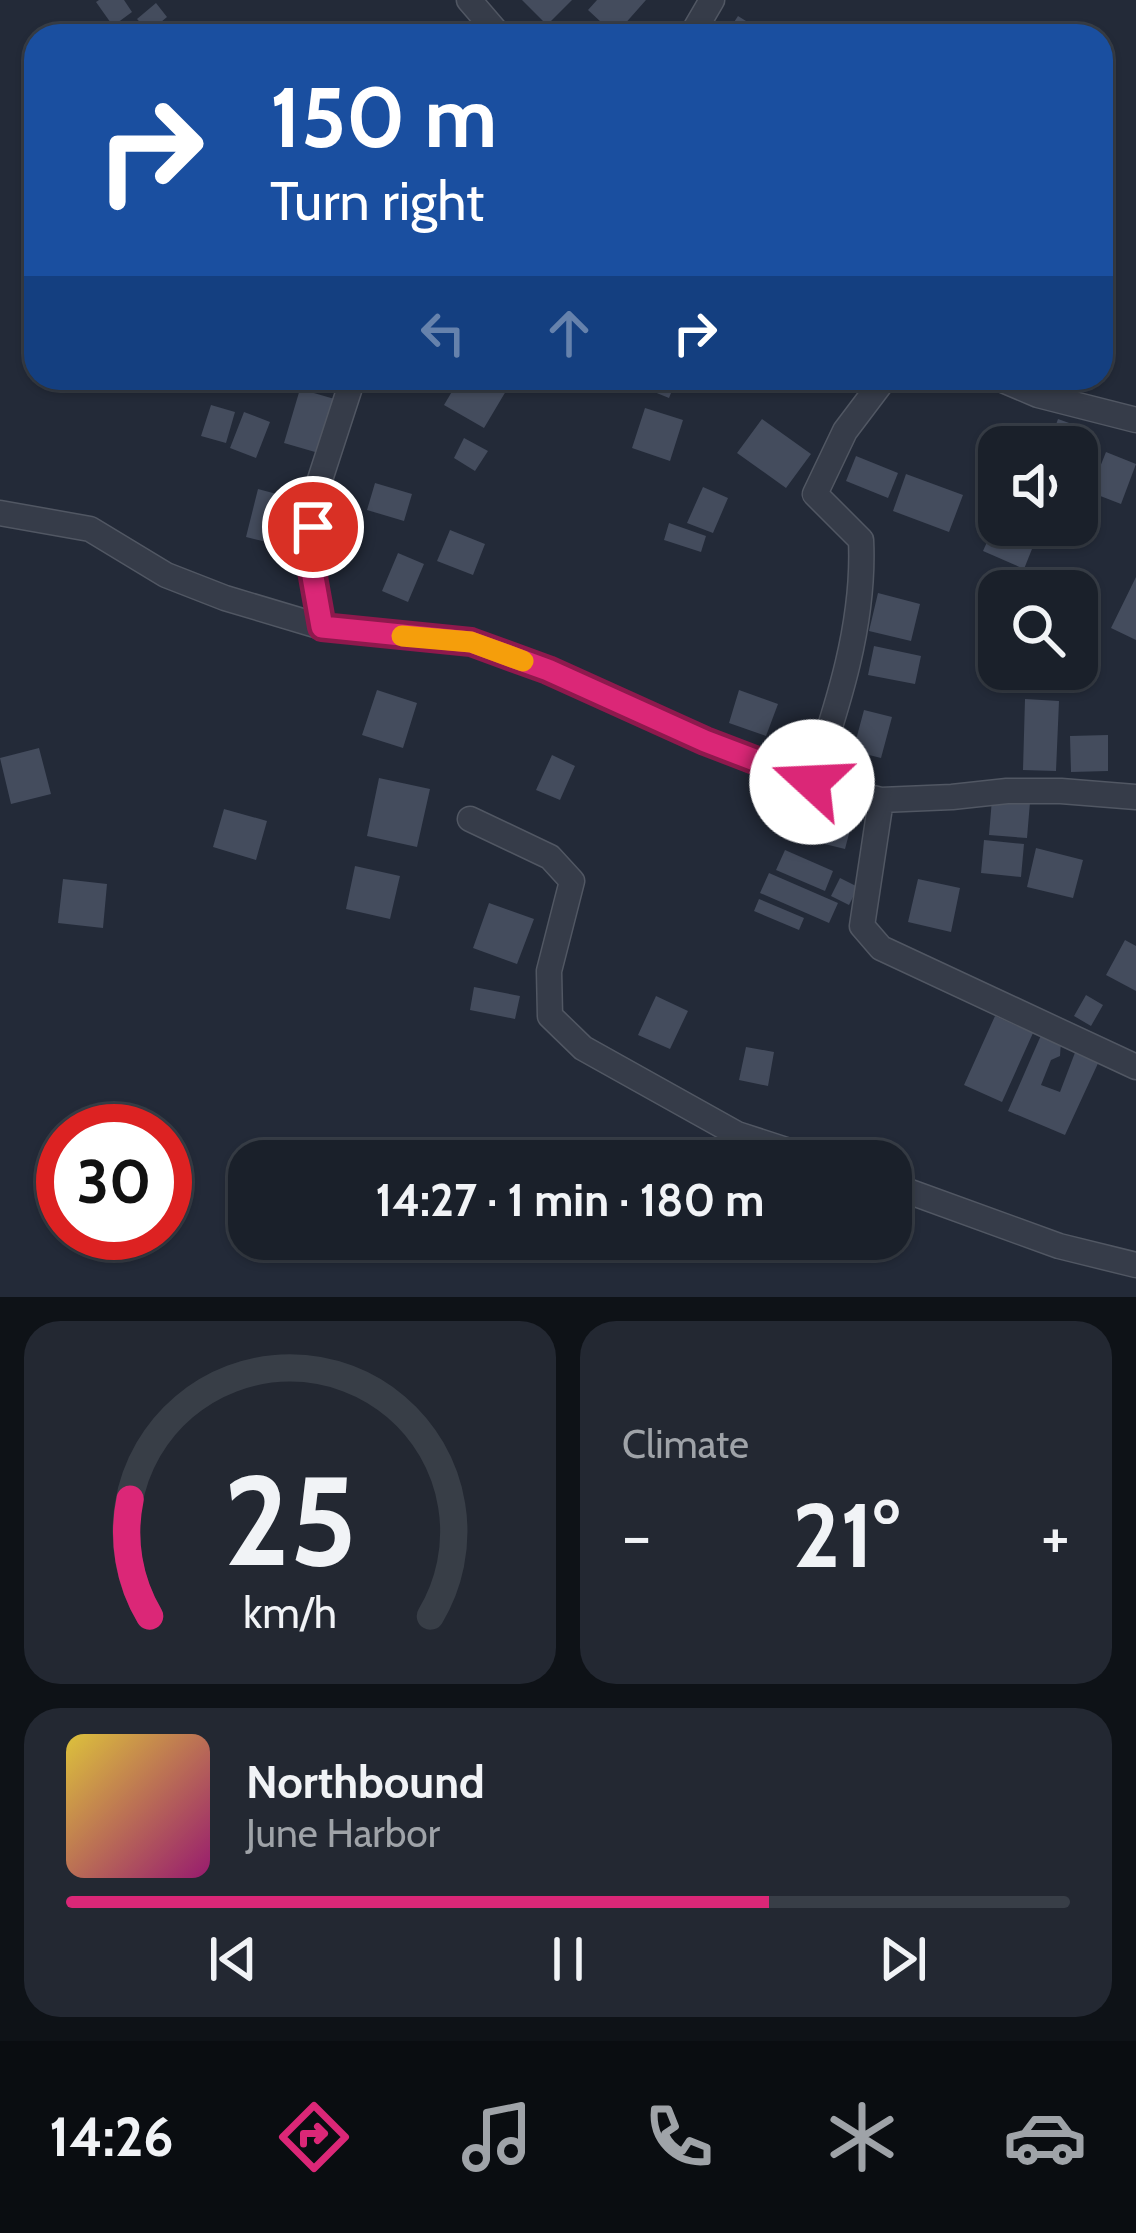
<!DOCTYPE html>
<html lang="en">
<head>
<meta charset="utf-8">
<style>
	:root { --surface:#1a202a; --page:#232832; --text:#f1f3f6; --muted:#9fa3a8; --line:#383e47; --accent:#db2777 }
	body { margin:0; font-family:Cabin,sans-serif; background:var(--page); color:var(--text); height:100vh; display:flex; flex-direction:column; font-size:45px; white-space:nowrap }
	* { box-sizing:border-box; margin:0 }
	p { font-size:39px; color:var(--muted) }
	.icon { flex:none; width:66px; height:66px; fill:none; stroke:currentColor; stroke-width:2; stroke-linecap:round; stroke-linejoin:round }
	.map { position:relative; height:1297px; overflow:hidden }
	.drawer { display:flex; flex-direction:column; gap:24px; padding:24px; background:#0e1217; flex:1 }
	.drawer>* { flex:none }
	.top-card { position:absolute; left:24px; top:24px; width:1089px; height:366px; border-radius:36px; box-shadow:0 3px 9px #0004,0 0 0 3px var(--line); background:#1a4fa0; color:#fff; overflow:hidden }
	.controls { position:absolute; left:978px; top:426px; display:grid; gap:24px }
	.controls a { display:grid; place-items:center; width:120px; height:120px; border-radius:24px; background:var(--surface); box-shadow:0 3px 9px #0004,0 0 0 3px var(--line); font-size:60px }
	.speed { position:absolute; left:36px; top:1104px; display:flex; gap:24px; font-size:60px; font-weight:700; text-align:center }
	.speed>* { display:grid; place-content:center; width:156px; height:156px; border-radius:50%; background:var(--surface); box-shadow:0 3px 9px #0004,0 0 0 3px var(--line); line-height:1 }
	.speed .limit { border:18px solid #d22; background:#fff; color:#111 }
	.pin { position:absolute; display:grid; place-items:center; width:102px; height:102px; color:#fff; margin:-51px; border:6px solid #fff; border-radius:50%; box-shadow:0 3px 12px #0007 }
	.me { position:absolute; width:132px; margin:-66px; rotate:290deg; stroke-linejoin:round; filter:drop-shadow(0 0 9px #0008) }
	.turn { display:flex; align-items:center; gap:42px; height:252px; padding:0 48px; font-size:54px }
	.turn .icon { width:156px; height:156px; stroke-width:2.5 }
	.turn b { display:block; font-size:84px; line-height:102px }
	.lanes { display:flex; align-items:center; height:114px; padding:0 48px; background:#0003; justify-content:center; gap:60px; direction:ltr }
	.lanes .off { opacity:.35 }
	.big { font-size:90px; font-weight:700; line-height:1.1 }
	.drawer .card { flex:1; display:flex; flex-direction:column; justify-content:center; gap:18px; min-width:0; padding:0 42px; border-radius:36px; background:var(--page) }
	.drawer .dial { align-items:center; gap:0 }
	.dial svg { height:312px; overflow:visible; fill:none; stroke:var(--line); stroke-width:7; stroke-linecap:round; text-anchor:middle }
	.dial text { fill:var(--text); stroke:none }
	.song { display:flex; align-items:center; gap:36px }
	.cover { width:144px; height:144px; border-radius:18px; background:linear-gradient(135deg,hsl(50 70% 55%),hsl(320 70% 35%)) }
	.played { height:12px; border-radius:6px; background:linear-gradient(90deg,var(--accent) 70%,var(--line) 70%) }
	.keys { display:flex; justify-content:space-around; direction:ltr }
	.heat { display:flex; justify-content:space-between; align-items:center; font-size:66px; direction:ltr }
	.drawer .tiles { flex:1; display:grid; gap:24px; grid-template-columns:1fr 1fr }
	.card:last-child { grid-column:span 2 }
	.trip { position:absolute; left:228px; top:1140px; width:684px; height:120px; border-radius:36px; background:var(--surface); box-shadow:0 3px 9px #0004,0 0 0 3px var(--line); font-weight:700; line-height:120px; text-align:center }
	.menu { display:flex; height:192px; justify-content:space-around; align-items:center; background:#0a0d11; color:var(--muted) }
	.menu .icon { width:84px; height:84px }
	.menu .on { color:var(--accent) }
	.menu b { font-size:54px; color:var(--text) }
	.map>svg:first-child { display:block }
</style>
</head>
<body>
<div class="map">
<svg width="1136" height="1297" viewBox="0 0 1136 1297">
	<rect width="100%" height="100%" fill="#232a38"/>
	<path fill="#444c5d" d="M99,0H124L132,12L113,26L96,2Z
		M522,0H572L547,25Z
		M597,0H646L615,35L588,10Z
		M156,3L167,17L149,32L137,19Z
		M738,16L770,36H725Z
		M460,378H484L506,391L484,428L444,405Z
		M646,378H677L669,398L642,387Z
		M300,389L338,400L322,454L284,443Z
		M211,405L235,412L226,443L201,436Z
		M645,408L683,420L670,461L632,448Z
		M244,412L270,422L256,458L230,448Z
		M762,419L811,454L786,488L737,453Z
		M1058,419L1094,432L1084,459L1077,456V447H1070L1072,444L1052,436Z
		M464,438L488,451L475,471L454,458Z
		M1106,452L1136,464L1121,504L1090,492Z
		M856,456L898,473L888,498L846,481Z
		M906,474L963,495L949,532L893,511Z
		M375,483L412,494L404,521L367,510Z
		M703,487L728,498L713,533L687,523Z
		M258,489L299,500L287,547L246,537Z
		M669,523L706,536L701,552L664,540Z
		M999,525L1032,537L1028,547L1032,549L1024,569L983,551L991,533L994,535Z
		M450,530L485,544L473,575L437,561Z
		M398,553L424,564L408,602L382,591Z
		M1136,577V640L1111,628Z
		M878,593L920,604L911,641L869,631Z
		M874,646L921,656L915,684L868,675Z
		M377,690L417,703L403,748L362,735Z
		M739,690L778,704L766,736L729,723Z
		M1025,699L1059,701L1056,771L1023,770Z
		M864,710L892,717L881,758L853,751Z
		M1108,735V771L1071,772L1070,736Z
		M39,748L51,794L11,804L0,758Z
		M552,755L575,766L560,800L536,790Z
		M379,778L430,789L417,847L367,836Z
		M799,792L856,807L845,849L788,835Z
		M992,799L1030,802L1027,838L989,835Z
		M224,809L267,821L256,860L213,847Z
		M984,840L1024,844L1021,877L981,873Z
		M1036,848L1083,860L1073,898L1027,887Z
		M785,850L833,871L825,891L776,870Z
		M355,866L400,876L390,919L346,909Z
		M769,873L838,903L829,923L760,893Z
		M840,878L858,887L849,905L831,896Z
		M63,879L107,884L103,928L58,923Z
		M918,879L960,888L951,932L908,922Z
		M759,899L804,918L799,930L754,911Z
		M489,903L534,919L517,964L473,948Z
		M1125,940L1136,946V991L1106,975Z
		M474,987L520,996L515,1019L470,1010Z
		M1086,995L1103,1005L1091,1026L1074,1016Z
		M656,996L688,1011L670,1049L638,1035Z
		M995,1016L1033,1033L1002,1102L964,1085Z
		M1042,1033L1061,1041L1060,1056L1051,1060L1041,1085L1060,1092L1076,1050L1100,1059L1065,1135L1008,1111Z
		M746,1047L774,1052L768,1086L739,1080Z"/>
	<g fill="none" stroke-linecap="round" stroke-linejoin="round">
		<g stroke="#515763" stroke-width="27">
			<path id="minor" d="M469,0L500,36
				M691,36L712,0
				M998,378L1038,395L1136,420
				M0,513L90,529L166,575L225,598L322,627L471,642L548,670L705,741L793,777L881,800L952,797L1007,791H1061L1136,797
				M322,627L310,559L315,495L353,378
				M812,782C838,705 865,623 861,540L815,494L845,431L885,378
				M881,800L862,926L881,948L1136,1067
				M470,819L550,857L572,881L549,971L550,1016L583,1048L737,1134L820,1161
				M891,1185L1059,1246L1136,1265"/>
		</g>
		<use href="#minor" stroke="#363c49" stroke-width="24"/>
	</g>
	<g fill="none" stroke-linecap="round" stroke-linejoin="round">
		<g stroke="#8e194d" stroke-width="30">
			<path id="route" d="M313,527L310,560L322,627L471,642L548,670L705,741L812,782"/>
		</g>
		<use href="#route" stroke="#db2777" stroke-width="21"/>
		<path stroke="#f59e0b" stroke-width="21" d="M402,636L471,642L523,661"/>
	</g>
</svg>
<div class="controls">
<a><svg class="icon" aria-label="sound" viewBox="0 0 24 24"><path d="M4 9h4l5-4v14l-5-4H4zM17 9q2 3 0 6"/></svg></a>
<a><svg class="icon" aria-label="search" viewBox="0 0 24 24"><circle cx="10" cy="10" r="6"/><path d="M15 15l6 6"/></svg></a>
</div>
<div class="speed"><div class="limit">30</div></div>
<div class="pin" style="left:313px;top:527px;background:#d93025"><svg class="icon" aria-label="arrive" viewBox="0 0 24 24"><path d="M6 21V4h12l-3 4 3 4H6"/></svg></div>
<svg class="me" style="left:812px;top:782px" viewBox="-20 -20 40 40"><circle r="19" fill="#fff"/><path d="M0-13L10 11 0 6-10 11z" fill="#db2777"/></svg>
<div class="trip">14:27 · 1 min · 180 m</div>
<div class="top-card">
<div class="turn"><svg class="icon" aria-label="right" viewBox="0 0 24 24"><path d="M7 20v-9h11M14 6l5 5-5 5"/></svg><div><b>150 m</b>Turn right</div></div>
<div class="lanes"><svg class="icon off" aria-label="left" viewBox="0 0 24 24"><path d="M17 20v-9H6M10 6l-5 5 5 5"/></svg><svg class="icon off" aria-label="ahead" viewBox="0 0 24 24"><path d="M12 20V5M6 11l6-6 6 6"/></svg><svg class="icon" aria-label="right" viewBox="0 0 24 24"><path d="M7 20v-9h11M14 6l5 5-5 5"/></svg></div>
</div>
</div>
<section class="drawer">
<div class="tiles">
<div class="card dial"><svg viewBox="0 0 100 80">
<path d="M14 69A42 42 0 1 1 86 69"/>
<path d="M14 69A42 42 0 0 1 9 39" stroke="#db2777"/>
<text x="50" y="56" font-size="32" font-weight="700">25</text>
<text x="50" y="72" font-size="11">km/h</text>
</svg></div>
<div class="card"><p>Climate</p>
<div class="heat"><a>−</a><b class="big">21°</b><a>+</a></div>
</div>
<div class="card">
<div class="song"><i class="cover"></i><div><b>Northbound</b><p>June Harbor</p></div></div>
<div class="played"></div>
<div class="keys"><svg class="icon" aria-label="previous" viewBox="0 0 24 24"><path d="M18 5L8 12l10 7zM5 5v14"/></svg><svg class="icon" aria-label="pause" viewBox="0 0 24 24"><path d="M8 5v14M16 5v14"/></svg><svg class="icon" aria-label="next" viewBox="0 0 24 24"><path d="M6 5l10 7-10 7zM19 5v14"/></svg></div>
</div>
</div>
</section>
<nav class="menu">
<b>14:26</b>
<svg class="icon on" aria-label="directions" viewBox="0 0 24 24"><path d="M12 3l9 9-9 9-9-9zM9 14v-3h6M13 9l2 2-2 2"/></svg>
<svg class="icon" aria-label="music" viewBox="0 0 24 24"><path d="M9 18V5l10-2v13"/><circle cx="6" cy="18" r="3"/><circle cx="16" cy="16" r="3"/></svg>
<svg class="icon" aria-label="phone" viewBox="0 0 24 24"><path d="M5 4h4l2 5-3 2q2 4 5 5l2-3 5 2v4C11 20 4 13 5 4z"/></svg>
<svg class="icon" aria-label="climate" viewBox="0 0 24 24"><path d="M12 3v18M4 7l16 10M4 17L20 7"/></svg>
<svg class="icon" aria-label="car" viewBox="0 0 24 24"><path d="M5 17H2v-5l4-1 3-4h7l3 4 3 1v5h-3M9 17h6M6 11h13"/><circle cx="7" cy="17" r="2"/><circle cx="17" cy="17" r="2"/></svg>
</nav>
</body>
</html>
